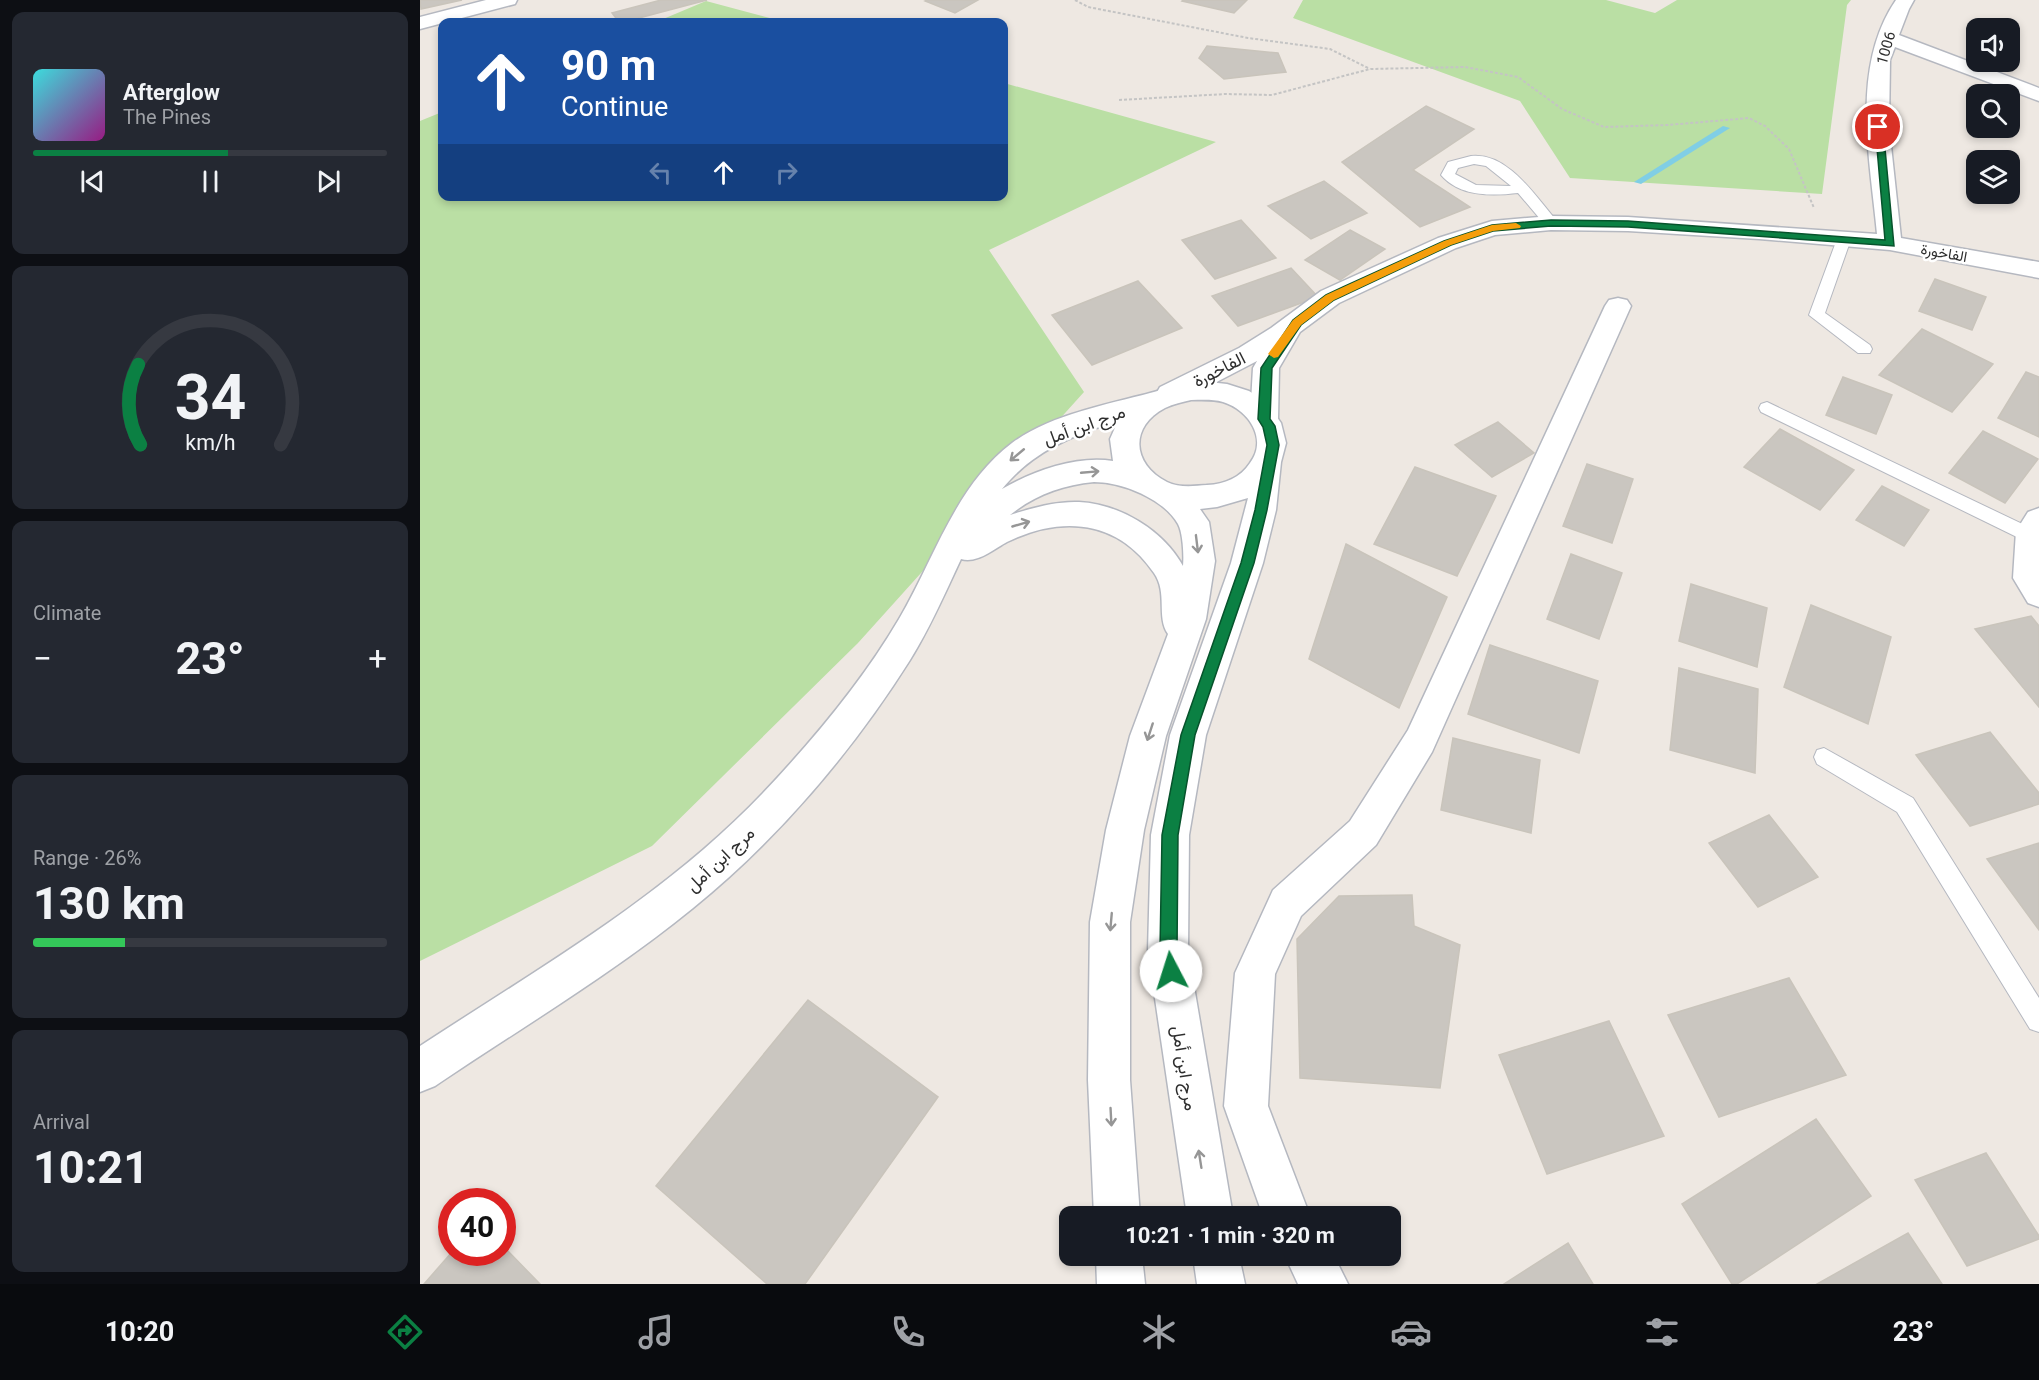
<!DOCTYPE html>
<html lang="en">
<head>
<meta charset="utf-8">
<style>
	:root { --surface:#171b24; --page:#242831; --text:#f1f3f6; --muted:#9ea1a6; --line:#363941; --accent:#0b8043 }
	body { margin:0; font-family:Roboto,Vazirmatn,sans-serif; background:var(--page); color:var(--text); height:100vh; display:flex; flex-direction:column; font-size:22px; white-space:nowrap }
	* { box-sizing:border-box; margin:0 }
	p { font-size:20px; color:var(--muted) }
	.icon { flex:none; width:33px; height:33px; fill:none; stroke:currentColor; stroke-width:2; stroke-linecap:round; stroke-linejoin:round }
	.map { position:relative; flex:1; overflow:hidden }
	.sheet { display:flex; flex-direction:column; gap:12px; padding:12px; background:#0d0f14; width:420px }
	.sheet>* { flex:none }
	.guide { position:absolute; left:18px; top:18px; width:570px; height:183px; border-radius:12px; box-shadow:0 3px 9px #0003; background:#1a4fa0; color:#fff; overflow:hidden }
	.controls { position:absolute; left:1546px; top:18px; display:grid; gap:12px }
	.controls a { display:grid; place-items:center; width:54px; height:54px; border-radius:12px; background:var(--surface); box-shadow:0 3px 9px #0003; font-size:30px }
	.speed { position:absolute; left:18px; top:1188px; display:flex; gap:12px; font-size:30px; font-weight:700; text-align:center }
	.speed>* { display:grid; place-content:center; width:78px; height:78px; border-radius:50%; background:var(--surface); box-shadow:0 3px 9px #0003; line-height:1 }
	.speed .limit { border:9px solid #d22; background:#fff; color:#111 }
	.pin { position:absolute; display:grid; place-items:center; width:51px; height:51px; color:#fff; margin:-26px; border:3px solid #fff; border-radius:50%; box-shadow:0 2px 6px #0007 }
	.me { position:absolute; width:66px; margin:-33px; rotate:355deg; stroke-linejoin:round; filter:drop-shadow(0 0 4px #0008) }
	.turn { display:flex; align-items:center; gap:21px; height:126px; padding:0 24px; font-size:27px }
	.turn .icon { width:78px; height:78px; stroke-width:2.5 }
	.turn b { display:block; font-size:42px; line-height:51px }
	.lanes { display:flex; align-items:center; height:57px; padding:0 24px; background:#0003; justify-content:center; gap:30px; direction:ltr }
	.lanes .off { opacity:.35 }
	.big { font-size:45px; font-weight:700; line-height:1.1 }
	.sheet .card { flex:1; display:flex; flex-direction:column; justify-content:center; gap:9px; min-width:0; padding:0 21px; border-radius:12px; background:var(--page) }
	.sheet .dial { align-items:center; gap:0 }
	.dial svg { height:156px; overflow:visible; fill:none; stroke:var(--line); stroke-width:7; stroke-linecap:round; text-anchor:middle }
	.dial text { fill:var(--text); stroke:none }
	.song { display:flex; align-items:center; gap:18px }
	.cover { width:72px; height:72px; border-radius:9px; background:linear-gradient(135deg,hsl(180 70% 55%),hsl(310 70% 35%)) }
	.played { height:6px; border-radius:3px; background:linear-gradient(90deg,var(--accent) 55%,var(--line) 55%) }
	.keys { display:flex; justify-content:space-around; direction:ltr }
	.heat { display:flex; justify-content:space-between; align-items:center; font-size:33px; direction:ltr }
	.charge { height:9px; border-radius:4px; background:linear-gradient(90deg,#34c759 26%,var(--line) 0) }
	.trip { position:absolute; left:639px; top:1206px; width:342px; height:60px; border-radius:12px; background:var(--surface); box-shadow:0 3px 9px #0003; font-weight:700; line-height:60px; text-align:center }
	.dock { display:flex; height:96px; justify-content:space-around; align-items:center; background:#090b0e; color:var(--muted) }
	.dock .icon { width:42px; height:42px }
	.dock .on { color:var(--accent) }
	.dock b { font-size:27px; color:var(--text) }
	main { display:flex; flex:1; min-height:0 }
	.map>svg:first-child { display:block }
</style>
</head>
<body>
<main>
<section class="sheet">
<div class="card">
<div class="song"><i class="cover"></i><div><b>Afterglow</b><p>The Pines</p></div></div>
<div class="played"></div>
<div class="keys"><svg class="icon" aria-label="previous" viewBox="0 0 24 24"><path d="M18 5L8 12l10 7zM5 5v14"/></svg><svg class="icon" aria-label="pause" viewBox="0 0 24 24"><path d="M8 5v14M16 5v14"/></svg><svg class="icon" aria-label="next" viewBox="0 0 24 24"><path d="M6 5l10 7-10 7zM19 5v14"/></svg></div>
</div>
<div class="card dial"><svg viewBox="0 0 100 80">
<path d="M14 69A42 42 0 1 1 86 69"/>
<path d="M14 69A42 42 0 0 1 13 28" stroke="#0b8043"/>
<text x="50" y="56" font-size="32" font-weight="700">34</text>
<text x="50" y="72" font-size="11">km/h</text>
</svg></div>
<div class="card"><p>Climate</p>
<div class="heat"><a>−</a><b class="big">23°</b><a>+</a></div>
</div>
<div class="card"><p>Range · 26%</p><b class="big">130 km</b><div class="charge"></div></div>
<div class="card"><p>Arrival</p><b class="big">10:21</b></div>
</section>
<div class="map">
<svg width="1619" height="1284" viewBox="0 0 1619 1284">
	<rect width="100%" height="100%" fill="#eee8e2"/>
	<path fill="#badfa4" d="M883,0H1186L1235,13L1257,0H1431L1427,5L1402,194L1150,178L1100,101L873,18Z
		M286,1L365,22H236Z
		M584,83L796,142L569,250L664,392L438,643L232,846L0,961V121L22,112V196H584Z"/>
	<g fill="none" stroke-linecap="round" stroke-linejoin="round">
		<path fill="#80cee5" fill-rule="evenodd" d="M1303,126L1310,128L1221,184L1214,182Z"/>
	</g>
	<path fill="#cac6c0" stroke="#c9c4bb" stroke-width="1.5" d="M0,0H42L1,9Z
		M241,0H287L204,22H199L192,13Z
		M507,0H558L535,13L505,1Z
		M763,0H827L814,13L762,1Z
		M787,46L858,53L866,72L804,79L779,58Z
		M1006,106L1054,129L993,170L1050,207L1000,227L922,162Z
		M904,181L947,213L891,239L848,206Z
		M821,220L856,258L795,279L762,240Z
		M930,230L965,249L920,280L885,260Z
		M871,268L898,297L818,326L792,296Z
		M1515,279L1566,297L1552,330L1499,311Z
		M718,281L762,328L672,365L632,315Z
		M1502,329L1573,364L1532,412L1459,375Z
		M1606,372L1619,377V437L1578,418Z
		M1423,377L1472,395L1456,434L1406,415Z
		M1078,422L1114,453L1072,477L1035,445Z
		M1360,429L1434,470L1400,510L1324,467Z
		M1563,431L1618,459L1585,503L1529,473Z
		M1167,464L1213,479L1192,543L1143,526Z
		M995,467L1076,496L1037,576L954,544Z
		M1462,486L1509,510L1484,546L1436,520Z
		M926,544L1027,597L979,708L889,659Z
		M1151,554L1202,573L1179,639L1127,619Z
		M1271,584L1347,608L1337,667L1259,641Z
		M1391,605L1471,637L1448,724L1364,687Z
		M1611,616L1619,626V707L1555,629Z
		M1070,645L1178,681L1159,753L1048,714Z
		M1259,668L1338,689L1335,773L1250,750Z
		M1570,732L1619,793V804L1550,826L1496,755Z
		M1033,738L1120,760L1111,833L1021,810Z
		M1349,815L1398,877L1338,907L1289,843Z
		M1619,843V930L1567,859Z
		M992,895L994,926L1040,945L1020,1088L880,1078L877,939L919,896Z
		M1369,978L1426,1075L1299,1117L1248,1015Z
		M388,1000L518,1097L385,1284H347L236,1186Z
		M1189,1021L1244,1136L1127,1174L1079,1055Z
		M1396,1119L1451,1196L1317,1284H1312L1262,1204Z
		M1566,1153L1619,1236V1239L1547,1266L1495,1180Z
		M1488,1233L1522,1284H1397Z
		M1148,1243L1173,1284H1084Z
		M82,1245L120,1284H4L32,1252H82Z"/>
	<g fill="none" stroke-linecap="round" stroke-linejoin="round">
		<g stroke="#b5b8c0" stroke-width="2">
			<path id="lane" d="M1051,156C1088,152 1115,196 1136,220L1138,223L1136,226H1126L1098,193C1072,196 1040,197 1021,175L1028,162ZM1054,164L1066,166L1091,186L1056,185L1035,174L1038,168Z
				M1424,235L1431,239L1405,313L1450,345L1452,349L1450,353H1438L1389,315L1417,239Z
				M1347,402L1617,531L1619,538L1611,543L1605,541L1341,412L1339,408L1341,404Z
				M1404,748L1493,798L1619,998V1032L1610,1029L1477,812L1397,764L1394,757L1397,750Z"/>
		</g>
		<g stroke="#b5b8c0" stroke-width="3">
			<path id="street" d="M66,0H97L95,4L0,29V17Z
				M1476,0H1494L1489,9L1479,35L1619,88V101L1475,47L1470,60L1469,127L1481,238L1619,262V278L1470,250L1339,239L1208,231L1131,230L1075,235L1036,248L919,303L880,332L859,368L858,419L854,426L844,429L834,426L830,419L833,368L837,361L760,401L750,404L740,401L736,394L740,387L819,348L851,328L901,291L1018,238L1072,221L1131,216L1208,217L1457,234C1450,159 1430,67 1476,0Z
				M1198,298L1207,300L1211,306L1012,752L956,845L881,916L855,974L848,1106L890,1216H843L804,1106L815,973L853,890L930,821L988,730L1185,306L1189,300Z
				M1619,508V607L1608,603L1593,578L1596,531L1608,512Z
				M865,1256H914L928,1284H878Z"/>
		</g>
		<g stroke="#b5b8c0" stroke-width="3">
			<path id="secondary" d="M770,380L807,384L829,391L840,398L850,407L861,423L866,443L861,462L856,510L843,563L786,735L769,835L768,951L813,1216H767L728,951L731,835L750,735L811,563L828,498L797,507L780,509L789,522L795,561L786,619L746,736L724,830L710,922V1080L720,1216H674L668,1080L670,922L686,830L710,736L748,634C736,617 748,593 734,573C698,520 642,515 587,542C574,549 557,564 541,559C525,593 510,628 490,660C432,752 357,840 273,908C192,974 101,1028 15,1086L0,1092V1046C119,968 244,897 343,793C393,740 442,682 479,619C514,560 535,486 592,443C630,415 685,405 730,393C743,390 757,384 770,380ZM771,400C782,400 793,399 803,402C829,410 848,439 830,463C820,478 805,484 787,485C774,486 759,488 747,482C712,464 709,427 745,408C753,404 763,402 771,400ZM698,421L690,439L693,461C657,455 613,471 582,489C612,452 652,435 698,421ZM674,482C702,482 744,499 758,524C763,533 764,556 763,566C743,530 700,504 659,502C636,501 612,508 590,515C615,495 642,485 674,482Z
				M676,1256H722L725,1284H677Z
				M773,1256H819L825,1284H777Z"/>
		</g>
		<path stroke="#c4c4c4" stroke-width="2" stroke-dasharray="3 2" stroke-linecap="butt" d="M655,0L668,7L828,38L910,49L950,69
			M699,100L806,94L852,95L950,69L1045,67L1098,77L1142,109L1184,127L1248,125L1329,118L1345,126L1369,149L1394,208"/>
		<use href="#lane" fill="#fff" fill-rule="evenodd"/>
		<use href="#street" fill="#fff" fill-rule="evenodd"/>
		<use href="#secondary" fill="#fff" fill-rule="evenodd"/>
	</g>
	<defs><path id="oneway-shaft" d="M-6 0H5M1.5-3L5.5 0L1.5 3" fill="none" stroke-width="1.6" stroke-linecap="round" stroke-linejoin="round" transform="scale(1.5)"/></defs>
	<g stroke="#969696">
		<use href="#oneway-shaft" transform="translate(597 455) rotate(140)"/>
		<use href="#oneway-shaft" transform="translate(670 472) rotate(-5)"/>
		<use href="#oneway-shaft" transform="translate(601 524) rotate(-16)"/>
		<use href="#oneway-shaft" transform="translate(777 544) rotate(83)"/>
		<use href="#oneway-shaft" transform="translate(730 732) rotate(108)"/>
		<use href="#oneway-shaft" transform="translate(691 922) rotate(95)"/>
		<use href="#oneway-shaft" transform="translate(691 1117) rotate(87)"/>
		<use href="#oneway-shaft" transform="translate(780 1159) rotate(-99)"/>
	</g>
	<path fill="#0b8043" stroke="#07532c" stroke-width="1.5" d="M1455,125L1463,127L1474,246L1208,227L1131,226L1073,231L1031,245L914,300L881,325L852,368L850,419L855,426L859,445L847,510L834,563L775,735L758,835L757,951L760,971L757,977L751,980L745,977L740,951L742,835L761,735L821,563L835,510L847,445L843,427L838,419L841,368L873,320L906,295L923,287L1024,241L1072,225L1131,220L1208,221L1465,240Z"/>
	<path fill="#f59e0b" d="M1096,223L1101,226L1100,228L1073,231L1031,245L914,300L881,325L858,357L854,358L848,354L873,320L906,295L1024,241L1072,225Z"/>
	<g text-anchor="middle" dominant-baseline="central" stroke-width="5" stroke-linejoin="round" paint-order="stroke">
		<g font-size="15" fill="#2e2e2e" stroke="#fff">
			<text transform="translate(1466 48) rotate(-74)">1006</text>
			<text transform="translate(1524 253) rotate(10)">الفاخورة</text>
		</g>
		<g font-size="18" fill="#2e2e2e" stroke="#fff">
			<text transform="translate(799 369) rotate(-27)">الفاخورة</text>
			<text transform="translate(664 425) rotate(-20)">مرج ابن أمل</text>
			<text transform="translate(300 859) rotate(-43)">مرج ابن أمل</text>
			<text transform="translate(765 1068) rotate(81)">مرج ابن أمل</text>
		</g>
	</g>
</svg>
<div class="controls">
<a><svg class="icon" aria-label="sound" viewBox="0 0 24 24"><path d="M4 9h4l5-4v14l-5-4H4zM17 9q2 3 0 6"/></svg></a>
<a><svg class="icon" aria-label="search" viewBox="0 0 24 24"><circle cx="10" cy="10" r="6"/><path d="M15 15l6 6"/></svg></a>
<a><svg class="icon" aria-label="layers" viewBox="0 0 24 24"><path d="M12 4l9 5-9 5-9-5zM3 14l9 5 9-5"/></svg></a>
</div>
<div class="speed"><div class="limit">40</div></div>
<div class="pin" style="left:1458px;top:127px;background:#d93025"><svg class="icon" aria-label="arrive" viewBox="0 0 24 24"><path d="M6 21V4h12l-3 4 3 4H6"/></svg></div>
<svg class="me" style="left:751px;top:971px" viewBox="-20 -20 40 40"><circle r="19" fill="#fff"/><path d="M0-13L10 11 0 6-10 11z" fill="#0b8043"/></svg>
<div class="trip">10:21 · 1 min · 320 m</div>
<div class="guide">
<div class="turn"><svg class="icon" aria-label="ahead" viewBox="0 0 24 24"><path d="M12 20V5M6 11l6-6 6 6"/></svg><div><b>90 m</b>Continue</div></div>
<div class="lanes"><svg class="icon off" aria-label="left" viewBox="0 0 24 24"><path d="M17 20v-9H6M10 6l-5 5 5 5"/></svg><svg class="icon" aria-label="ahead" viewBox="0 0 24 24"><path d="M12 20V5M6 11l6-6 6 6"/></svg><svg class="icon off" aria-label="right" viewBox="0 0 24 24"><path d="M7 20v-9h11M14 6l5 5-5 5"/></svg></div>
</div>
</div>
</main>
<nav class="dock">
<b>10:20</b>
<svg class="icon on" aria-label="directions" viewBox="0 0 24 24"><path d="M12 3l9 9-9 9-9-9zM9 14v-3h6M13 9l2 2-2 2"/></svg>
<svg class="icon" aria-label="music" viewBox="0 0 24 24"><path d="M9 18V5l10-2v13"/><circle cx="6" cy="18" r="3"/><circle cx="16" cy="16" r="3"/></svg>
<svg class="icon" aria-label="phone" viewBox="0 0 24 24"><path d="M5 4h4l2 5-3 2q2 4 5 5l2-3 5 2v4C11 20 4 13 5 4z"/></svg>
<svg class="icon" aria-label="climate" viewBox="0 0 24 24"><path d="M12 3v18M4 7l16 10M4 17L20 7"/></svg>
<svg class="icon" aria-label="car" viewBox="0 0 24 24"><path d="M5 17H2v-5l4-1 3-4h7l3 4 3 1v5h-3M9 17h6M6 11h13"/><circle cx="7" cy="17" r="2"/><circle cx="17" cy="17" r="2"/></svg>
<svg class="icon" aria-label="filters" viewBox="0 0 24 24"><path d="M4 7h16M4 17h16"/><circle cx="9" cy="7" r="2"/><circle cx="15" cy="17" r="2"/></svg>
<b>23°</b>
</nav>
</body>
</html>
